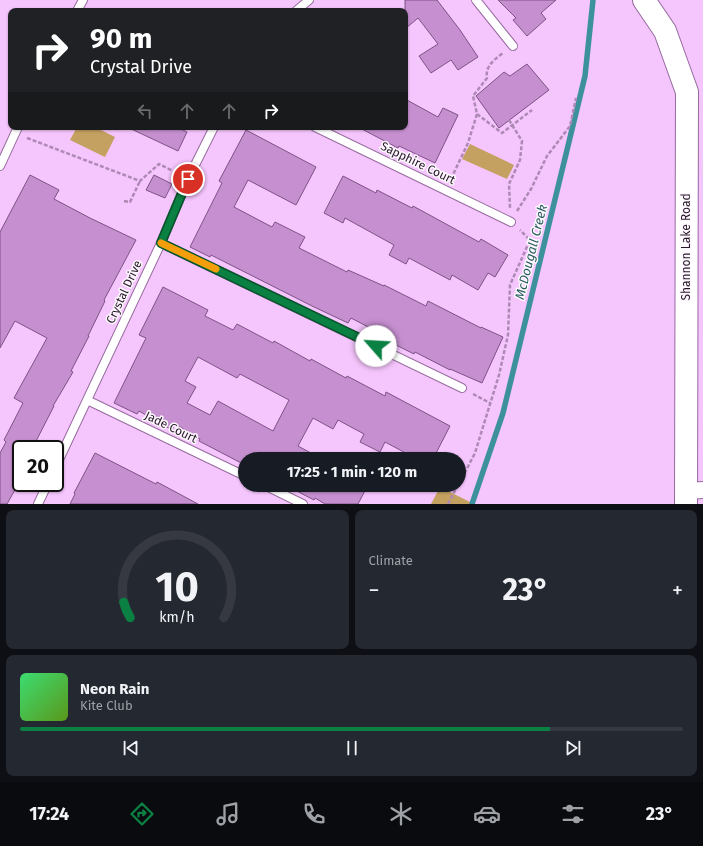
<!DOCTYPE html>
<html lang="en">
<head>
<meta charset="utf-8">
<style>
	:root { --surface:#171b24; --page:#242831; --text:#f1f3f6; --muted:#9ea1a6; --line:#363941; --accent:#0b8043 }
	body { margin:0; font-family:"Fira Sans",sans-serif; background:var(--page); color:var(--text); height:100vh; display:flex; flex-direction:column; font-size:15px; white-space:nowrap }
	* { box-sizing:border-box; margin:0 }
	p { font-size:13px; color:var(--muted) }
	.icon { flex:none; width:22px; height:22px; fill:none; stroke:currentColor; stroke-width:2; stroke-linecap:round; stroke-linejoin:round }
	.map { position:relative; height:504px; overflow:hidden }
	.drawer { display:flex; flex-direction:column; gap:6px; padding:6px; background:#0d0f14; flex:1 }
	.drawer>* { flex:none }
	.hud { position:absolute; left:8px; top:8px; width:400px; height:122px; border-radius:8px; box-shadow:0 1px 3px #0004; background:#202124; color:#fff; overflow:hidden }
	.speed { position:absolute; left:12px; top:440px; display:flex; gap:8px; font-size:20px; font-weight:700; text-align:center }
	.speed>* { display:grid; place-content:center; width:52px; height:52px; border-radius:50%; background:var(--surface); box-shadow:0 1px 3px #0004; line-height:1 }
	.speed .limit { border:2px solid #111; border-radius:6px; background:#fff; color:#111 }
	.pin { position:absolute; display:grid; place-items:center; width:34px; height:34px; color:#fff; margin:-17px; border:2px solid #fff; border-radius:50%; box-shadow:0 1px 4px #0007 }
	.me { position:absolute; width:44px; margin:-22px; rotate:296deg; stroke-linejoin:round; filter:drop-shadow(0 0 3px #0008) }
	.turn { display:flex; align-items:center; gap:14px; height:84px; padding:0 16px; font-size:18px }
	.turn .icon { width:52px; height:52px; stroke-width:2.5 }
	.turn b { display:block; font-size:28px; line-height:34px }
	.lanes { display:flex; align-items:center; height:38px; padding:0 16px; background:#0003; justify-content:center; gap:20px; direction:ltr }
	.lanes .off { opacity:.35 }
	.big { font-size:30px; font-weight:700; line-height:1.1 }
	.drawer .tile { flex:1; display:flex; flex-direction:column; justify-content:center; gap:6px; min-width:0; padding:0 14px; border-radius:8px; background:var(--page) }
	.drawer .dial { align-items:center; gap:0 }
	.dial svg { height:104px; overflow:visible; fill:none; stroke:var(--line); stroke-width:7; stroke-linecap:round; text-anchor:middle }
	.dial text { fill:var(--text); stroke:none }
	.song { display:flex; align-items:center; gap:12px }
	.cover { width:48px; height:48px; border-radius:6px; background:linear-gradient(135deg,hsl(140 70% 55%),hsl(90 70% 35%)) }
	.played { height:4px; border-radius:2px; background:linear-gradient(90deg,var(--accent) 80%,var(--line) 80%) }
	.keys { display:flex; justify-content:space-around; direction:ltr }
	.heat { display:flex; justify-content:space-between; align-items:center; font-size:22px; direction:ltr }
	.drawer .tiles { flex:1; display:grid; gap:6px; grid-template-columns:1fr 1fr }
	.tile:last-child { grid-column:span 2 }
	.trip { position:absolute; left:238px; top:452px; width:228px; height:40px; border-radius:20px; background:var(--surface); box-shadow:0 1px 3px #0004; font-weight:700; line-height:40px; text-align:center }
	.menu { display:flex; height:64px; justify-content:space-around; align-items:center; background:#090b0e; color:var(--muted) }
	.menu .icon { width:28px; height:28px }
	.menu .active { color:var(--accent) }
	.menu b { font-size:18px; color:var(--text) }
	.map>svg:first-child { display:block }
</style>
</head>
<body>
<div class="map">
<svg width="703" height="504" viewBox="0 0 703 504">
	<rect width="100%" height="100%" fill="#f5c5fd"/>
	<path fill="#c5a161" d="M77,127H95L115,137L105,157L70,140Z
		M470,144L514,165L507,179L462,159Z
		M440,487L474,504H431Z"/>
	<g fill="none" stroke-linecap="round" stroke-linejoin="round">
		<path stroke="#3d919d" stroke-width="5.5" d="M472,504L503,413L585,76L593,0"/>
	</g>
	<path fill="#c68fd0" stroke="#7d5385" fill-rule="evenodd" d="M405,0H437L460,30L478,57L458,70L451,60L431,73L419,56L438,44L418,18L405,29Z
		M498,0H556L541,13L546,19L527,36L513,20L516,18Z
		M527,64L549,90L499,128L476,96L504,72L510,76Z
		M405,99L438,117L443,108L458,115L435,163L399,146L398,148L358,127H405Z
		M127,127H177L187,132L178,151Z
		M246,130L316,167L296,205L248,180L234,207L272,227L275,222L305,237L299,248L347,272L348,270L384,286V285L426,306L428,301L481,328V327L503,337L482,383L450,369V370L415,352L414,354L396,345L397,342L351,318L348,323L312,306L211,255L210,257L190,247L222,183L219,181Z
		M30,175L59,190L54,199L90,218L136,240L104,300L105,301L88,336H89L71,371L73,372L53,406H54L32,449H21V479L7,504H0V453L6,442L4,440L23,403L14,398L47,338L15,321L0,348V232Z
		M154,175L172,184L165,198L146,190Z
		M343,176L376,193L377,190L412,208L413,206L479,242L481,239L508,255L495,277L488,273L478,290L452,275L450,280L409,258L406,264L389,255L394,245L345,218L343,223L324,213Z
		M163,287L208,310L205,316L233,330L237,324L273,343L274,341L310,361L311,359L346,378L347,376L385,396L386,392L450,426L433,459H417L385,442L380,452L360,442L364,434L338,420L333,429L313,418L298,446L322,459H245V465L199,441L200,439L175,424L172,430L139,411L137,414L114,403L146,338L139,335ZM198,357L237,378L240,374L289,400L273,431L218,401L210,415L187,403L196,387L185,381Z
		M95,453L156,484L157,482L198,504H70L75,494L74,493Z
		M285,485H368L358,504H325L315,498L314,500Z"/>
	<g fill="none" stroke-linecap="round" stroke-linejoin="round">
		<g stroke="#966b9e" stroke-width="10">
			<path id="service" d="M476,0L513,46
				M77,11L83,0
				M296,11L309,0
				M315,127L511,222
				M0,166L18,127
				M161,243L462,388
				M87,400L245,476
				M55,468L161,243L188,179L214,127
				M264,485L303,504
				M38,504L48,483"/>
		</g>
		<g stroke="#966b9e" stroke-width="18">
			<path id="minor" d="M686,491L703,490"/>
		</g>
		<g stroke="#966b9e" stroke-width="24">
			<path id="secondary" d="M644,0L665,31L687,92L686,504"/>
		</g>
		<path stroke="#af89b5" stroke-width="2.5" stroke-dasharray="4 2" stroke-linecap="butt" d="M477,114L502,133L532,110
			M509,120L522,141L520,160L509,184L510,208
			M27,138L140,181L159,164L177,173
			M451,179L468,143L477,114L473,96L487,78C485,66 494,60 503,53
			M124,201L130,202L140,181
			M517,211L531,189L547,156L570,126L576,98
			M473,394L490,403
			M459,484L475,453L499,375L508,335L510,285L530,240L520,230
			M448,504L458,485"/>
		<use href="#service" stroke="#fff" stroke-width="8"/>
		<use href="#minor" stroke="#fff" stroke-width="16"/>
		<use href="#secondary" stroke="#fff" stroke-width="22"/>
	</g>
	<g fill="none" stroke-linecap="round" stroke-linejoin="round">
		<g stroke="#07532c" stroke-width="10">
			<path id="route" d="M188,179L161,243L376,346"/>
		</g>
		<use href="#route" stroke="#0b8043" stroke-width="7"/>
		<path stroke="#f59e0b" stroke-width="7" d="M161,243L216,269"/>
	</g>
	<g text-anchor="middle" dominant-baseline="central" stroke-width="3" stroke-linejoin="round" paint-order="stroke">
		<g font-size="12" fill="#27162a" stroke="#fdf8fd">
			<text transform="translate(418 163) rotate(26)">Sapphire Court</text>
			<text transform="translate(686 247) rotate(-90)">Shannon Lake Road</text>
			<text transform="translate(124 292) rotate(-65)">Crystal Drive</text>
			<text transform="translate(171 427) rotate(26)">Jade Court</text>
		</g>
		<g font-size="13" font-style="italic" fill="#275c5f" stroke="#fdf8fd">
			<text transform="translate(531 252) rotate(-76)">McDougall Creek</text>
		</g>
	</g>
</svg>
<div class="speed"><div class="limit">20</div></div>
<div class="pin" style="left:188px;top:179px;background:#d93025"><svg class="icon" aria-label="arrive" viewBox="0 0 24 24"><path d="M6 21V4h12l-3 4 3 4H6"/></svg></div>
<svg class="me" style="left:376px;top:346px" viewBox="-20 -20 40 40"><circle r="19" fill="#fff"/><path d="M0-13L10 11 0 6-10 11z" fill="#0b8043"/></svg>
<div class="trip">17:25 · 1 min · 120 m</div>
<div class="hud">
<div class="turn"><svg class="icon" aria-label="right" viewBox="0 0 24 24"><path d="M7 20v-9h11M14 6l5 5-5 5"/></svg><div><b>90 m</b>Crystal Drive</div></div>
<div class="lanes"><svg class="icon off" aria-label="left" viewBox="0 0 24 24"><path d="M17 20v-9H6M10 6l-5 5 5 5"/></svg><svg class="icon off" aria-label="ahead" viewBox="0 0 24 24"><path d="M12 20V5M6 11l6-6 6 6"/></svg><svg class="icon off" aria-label="ahead" viewBox="0 0 24 24"><path d="M12 20V5M6 11l6-6 6 6"/></svg><svg class="icon" aria-label="right" viewBox="0 0 24 24"><path d="M7 20v-9h11M14 6l5 5-5 5"/></svg></div>
</div>
</div>
<section class="drawer">
<div class="tiles">
<div class="tile dial"><svg viewBox="0 0 100 80">
<path d="M14 69A42 42 0 1 1 86 69"/>
<path d="M14 69A42 42 0 0 1 9 57" stroke="#0b8043"/>
<text x="50" y="56" font-size="32" font-weight="700">10</text>
<text x="50" y="72" font-size="11">km/h</text>
</svg></div>
<div class="tile"><p>Climate</p>
<div class="heat"><a>−</a><b class="big">23°</b><a>+</a></div>
</div>
<div class="tile">
<div class="song"><i class="cover"></i><div><b>Neon Rain</b><p>Kite Club</p></div></div>
<div class="played"></div>
<div class="keys"><svg class="icon" aria-label="previous" viewBox="0 0 24 24"><path d="M18 5L8 12l10 7zM5 5v14"/></svg><svg class="icon" aria-label="pause" viewBox="0 0 24 24"><path d="M8 5v14M16 5v14"/></svg><svg class="icon" aria-label="next" viewBox="0 0 24 24"><path d="M6 5l10 7-10 7zM19 5v14"/></svg></div>
</div>
</div>
</section>
<nav class="menu">
<b>17:24</b>
<svg class="icon active" aria-label="directions" viewBox="0 0 24 24"><path d="M12 3l9 9-9 9-9-9zM9 14v-3h6M13 9l2 2-2 2"/></svg>
<svg class="icon" aria-label="music" viewBox="0 0 24 24"><path d="M9 18V5l10-2v13"/><circle cx="6" cy="18" r="3"/><circle cx="16" cy="16" r="3"/></svg>
<svg class="icon" aria-label="phone" viewBox="0 0 24 24"><path d="M5 4h4l2 5-3 2q2 4 5 5l2-3 5 2v4C11 20 4 13 5 4z"/></svg>
<svg class="icon" aria-label="climate" viewBox="0 0 24 24"><path d="M12 3v18M4 7l16 10M4 17L20 7"/></svg>
<svg class="icon" aria-label="car" viewBox="0 0 24 24"><path d="M5 17H2v-5l4-1 3-4h7l3 4 3 1v5h-3M9 17h6M6 11h13"/><circle cx="7" cy="17" r="2"/><circle cx="17" cy="17" r="2"/></svg>
<svg class="icon" aria-label="filters" viewBox="0 0 24 24"><path d="M4 7h16M4 17h16"/><circle cx="9" cy="7" r="2"/><circle cx="15" cy="17" r="2"/></svg>
<b>23°</b>
</nav>
</body>
</html>
